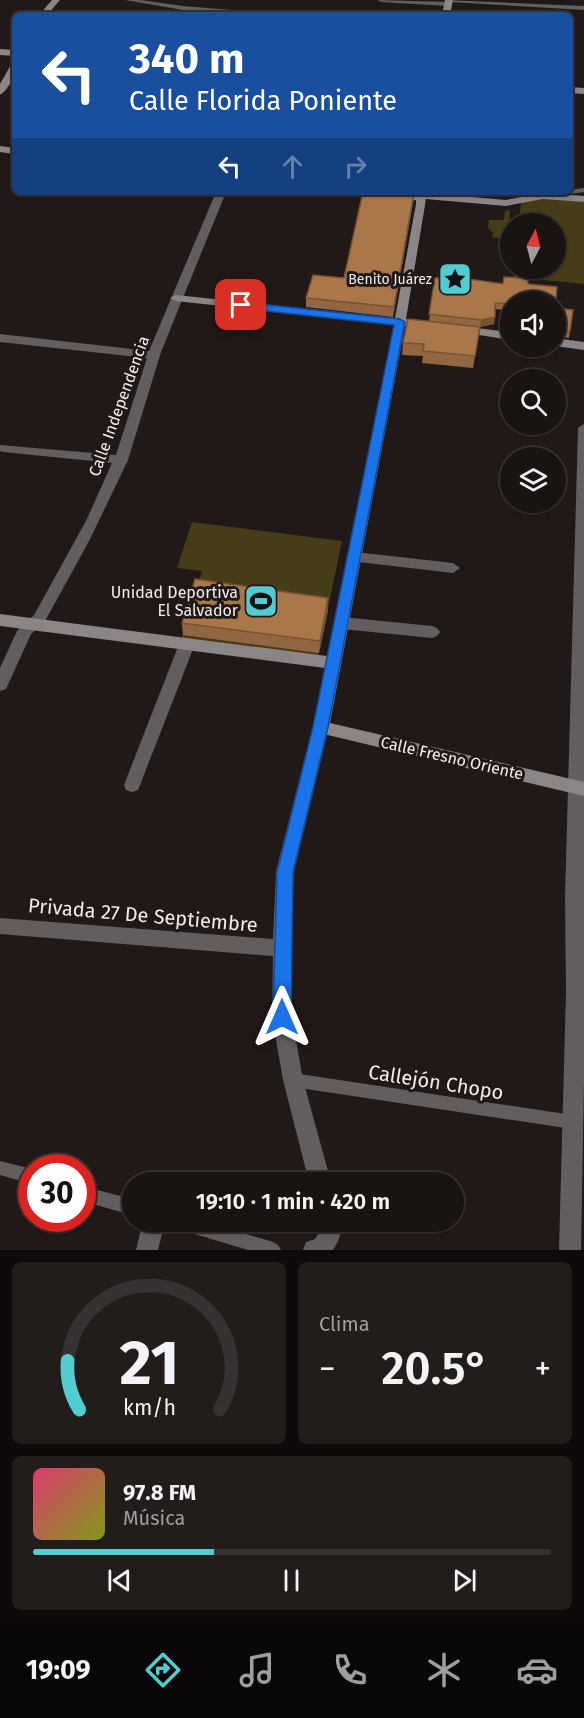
<!DOCTYPE html>
<html lang="es">
<head>
<meta charset="utf-8">
<style>
	:root { --surface:#191312; --page:#221c1b; --text:#f1f3f6; --muted:#9f9e9f; --line:#373232; --accent:#51ccd1 }
	body { margin:0; font-family:"Fira Sans",sans-serif; background:var(--page); color:var(--text); height:100vh; display:flex; flex-direction:column; font-size:22px; white-space:nowrap }
	* { box-sizing:border-box; margin:0 }
	p { font-size:20px; color:var(--muted) }
	.icon { flex:none; width:33px; height:33px; fill:none; stroke:currentColor; stroke-width:2; stroke-linecap:round; stroke-linejoin:round }
	.map { position:relative; height:1250px; overflow:hidden }
	.details { display:flex; flex-direction:column; gap:12px; padding:12px; background:#0e0a0a; flex:1 }
	.details>* { flex:none }
	.banner { position:absolute; left:12px; top:12px; width:561px; height:183px; border-radius:9px; box-shadow:0 2px 4px #0004,0 0 0 2px var(--line); background:#1a4fa0; color:#fff; overflow:hidden }
	.needle { width:39px; rotate:7deg }
	.buttons { position:absolute; left:500px; top:213px; display:grid; gap:12px }
	.buttons a { display:grid; place-items:center; width:66px; height:66px; border-radius:50%; background:var(--surface); box-shadow:0 2px 4px #0004,0 0 0 2px var(--line); font-size:30px }
	.speed { position:absolute; left:18px; top:1154px; display:flex; gap:12px; font-size:30px; font-weight:700; text-align:center }
	.speed>* { display:grid; place-content:center; width:78px; height:78px; border-radius:50%; background:var(--surface); box-shadow:0 2px 4px #0004,0 0 0 2px var(--line); line-height:1 }
	.speed .limit { border:9px solid #d22; background:#fff; color:#111 }
	.pin { position:absolute; display:grid; place-items:center; width:51px; height:51px; color:#fff; margin:-26px; border-radius:12px; box-shadow:0 3px 9px #0006 }
	.me { position:absolute; width:66px; margin:-33px; rotate:0deg; stroke-linejoin:round; filter:drop-shadow(0 0 4px #0008) }
	.turn { display:flex; align-items:center; gap:21px; height:126px; padding:0 18px; font-size:27px }
	.turn .icon { width:78px; height:78px; stroke-width:2.5 }
	.turn b { display:block; font-size:42px; line-height:51px }
	.lanes { display:flex; align-items:center; height:57px; padding:0 18px; background:#0003; justify-content:center; gap:30px; direction:ltr }
	.lanes .off { opacity:.35 }
	.big { font-size:45px; font-weight:600; line-height:1.1 }
	.details .card { flex:1; display:flex; flex-direction:column; justify-content:center; gap:9px; min-width:0; padding:0 21px; border-radius:9px; background:var(--page) }
	.details .dial { align-items:center; gap:0 }
	.dial svg { height:156px; overflow:visible; fill:none; stroke:var(--line); stroke-width:7; stroke-linecap:round; text-anchor:middle }
	.dial text { fill:var(--text); stroke:none }
	.song { display:flex; align-items:center; gap:18px }
	.cover { width:72px; height:72px; border-radius:9px; background:linear-gradient(135deg,hsl(340 70% 55%),hsl(70 70% 35%)) }
	.played { height:6px; border-radius:3px; background:linear-gradient(90deg,var(--accent) 35%,var(--line) 35%) }
	.keys { display:flex; justify-content:space-around; direction:ltr }
	.heat { display:flex; justify-content:space-between; align-items:center; font-size:33px; direction:ltr }
	.details .tiles { flex:1; display:grid; gap:12px; grid-template-columns:1fr 1fr }
	.card:last-child { grid-column:span 2 }
	.trip { position:absolute; left:122px; top:1172px; width:342px; height:60px; border-radius:30px; background:var(--surface); box-shadow:0 2px 4px #0004,0 0 0 2px var(--line); font-weight:600; line-height:60px; text-align:center }
	.menu { display:flex; height:96px; justify-content:space-around; align-items:center; background:#0a0807; color:var(--muted) }
	.menu .icon { width:42px; height:42px }
	.menu .selected { color:var(--accent) }
	.menu b { font-size:27px; color:var(--text) }
	.map>svg:first-child { display:block }
</style>
</head>
<body>
<div class="map">
<svg width="584" height="1250" viewBox="0 0 584 1250">
	<rect width="100%" height="100%" fill="#211918"/>
	<path fill="#463c18" d="M544,198L584,201V284L513,277L514,269L555,268V224L519,223L521,202Z
		M510,210L508,235L501,239L492,237L493,233L488,228L489,220H504L505,211Z
		M192,522L342,541L317,661L180,643L202,571L177,568Z"/>
	<g fill="none" stroke-linecap="round" stroke-linejoin="round">
		<path fill="#625e60" fill-rule="evenodd" d="M125,0H140L183,6L267,13L270,15H247L183,10Z
			M378,0L448,2L451,4L448,6L381,2Z
			M280,11L309,13L312,15H275Z
			M584,188V192L543,198L539,196L554,192H570V190Z
			M293,1073L572,1115L577,1117L579,1122L577,1127L572,1129L293,1087L288,1085L286,1080L288,1075Z
			M0,1161L32,1169V1184L0,1175Z
			M82,1186L132,1199V1215L82,1201Z
			M170,1221H203L273,1242L278,1245L281,1250H248L178,1229L173,1226Z"/>
		<path fill="#625e60" fill-rule="evenodd" d="M445,0L584,6V10L449,2Z
			M216,192H226L161,352L128,460L118,481L89,541L44,623L31,634L6,689L0,691V668L17,631L34,615L86,521L112,463L4,452L0,451V445L116,455L147,358L0,342V334L149,351Z
			M584,424V1081L581,1250H559L566,992L565,897L578,428Z
			M355,552L453,563L460,568L453,573L350,561L348,557L350,553Z
			M342,617L432,626L437,628L440,632L437,636L432,638L342,629L337,627L335,623L337,619Z
			M187,638L192,640L195,644L140,785L138,790L132,792L126,790L124,785L179,644L182,640Z
			M321,721L327,722L329,727L294,871L291,948L292,1017L303,1080L331,1182H309L283,1080L272,1017L273,956L0,934V918L273,939L276,871L313,727L315,722Z
			M143,1221H165L158,1250H136Z
			M318,1221H340C342,1233 340,1239 333,1250H303L306,1242L315,1239L320,1231Z"/>
		<path fill="#8b8587" fill-rule="evenodd" d="M52,0H60L47,15H39Z
			M445,0H453L450,15H442Z
			M0,49L15,50V56L0,55Z
			M15,62C15,74 10,89 0,95V84L12,63Z
			M570,87L584,88V94L570,93Z
			M0,146L15,148V154L0,152Z
			M338,192H372L386,196L381,199L343,195Z
			M416,192L506,200L543,193L584,196V202L543,199L506,206L426,199L406,319L415,323L413,325L405,326L330,723L584,782V796L315,732L313,727L325,668L0,626V614L327,656L394,325L176,301L170,298L176,295L395,318L416,204V200L411,201L406,198L416,194Z
			M459,326L510,332V340L455,331V327Z
			M555,338L584,342V350L555,346Z"/>
	</g>
	<path fill="#926640" d="M478,192H495L494,196L478,195Z
		M414,193L413,202L393,317L306,307V298L344,278Z
		M455,277L503,284L504,277L528,278V284L557,287L555,308L573,310L569,338L555,336V302H510V311L495,309L494,324L480,327L467,325L480,327L473,368L422,363L423,356L402,355L403,343L408,319L429,321L435,278Z
		M328,598V610L319,653L183,635L182,623Z"/>
	<path fill="#775334" d="M414,193L413,202L393,317L394,307Z
		M495,317L494,324L480,327L481,320Z
		M328,598V610L319,653L320,641Z"/>
	<path fill="#aa774b" stroke="#775334" stroke-width="1.5" d="M363,192L414,193L394,307L306,298L313,275L344,278Z
		M455,277L503,284L504,277L528,278V284L557,287L555,308L573,310L570,331L555,329V302H510V304L495,303V317L481,320L429,314L435,278Z
		M408,319L480,327L475,356L423,351L424,344L403,343Z
		M195,579L328,598L320,641L182,623Z"/>
	<path fill="#1a73e8" stroke="#114b97" stroke-width="1.5" d="M241,302L400,319L405,322L328,727L293,872L291,1017L288,1023L282,1025L276,1023L273,1017L277,872L313,727L394,325L237,308L236,305Z"/>
	<defs>
		<g id="sight-square" transform="scale(1.725)"><rect x="-9" y="-9" width="18" height="18" rx="4" fill="#51ccd1" stroke="#211918"/><path d="M0-6L1.8-2.2L6-1.7L2.9 1.2L3.7 5.4L0 3.3L-3.7 5.4L-2.9 1.2L-6-1.7L-1.8-2.2Z" fill="#111"/></g>
		<g id="stadium-square" transform="scale(1.725)"><rect x="-9" y="-9" width="18" height="18" rx="4" fill="#51ccd1" stroke="#211918"/><path d="M0-5a6.5 5 0 1 0 0 10a6.5 5 0 1 0 0-10ZM-3.5-1.8h7v3.6h-7Z" fill="#111"/></g>
	</defs>
	<g fill-rule="evenodd">
		<use href="#sight-square" x="455" y="279"/>
		<use href="#stadium-square" x="261" y="601"/>
	</g>
	<g text-anchor="middle" dominant-baseline="central" stroke-width="6" stroke-linejoin="round" paint-order="stroke">
		<g font-size="14" fill="#f2edec" stroke="#211918" text-anchor="end">
			<text x="432" y="279">Benito Juárez</text>
		</g>
		<g font-size="16" fill="#f2edec" stroke="#211918">
			<text transform="translate(119 406) rotate(-70)">Calle Independencia</text>
			<text transform="translate(452 758) rotate(13)">Calle Fresno Oriente</text>
		</g>
		<g font-size="16" fill="#f2edec" stroke="#211918" text-anchor="end">
			<text x="238" y="592">Unidad Deportiva<tspan x="238" dy="18">El Salvador</tspan></text>
		</g>
		<g font-size="20" fill="#f2edec" stroke="#211918">
			<text transform="translate(143 915) rotate(5)">Privada 27 De Septiembre</text>
			<text transform="translate(436 1082) rotate(9)">Callejón Chopo</text>
		</g>
	</g>
</svg>
<div class="buttons">
<a><svg class="needle" viewBox="-14 -14 28 28"><path d="M0-13l5 13h-10z" fill="#e53935"/><path d="M0 13l5-13h-10z" fill="#9f9e9f"/></svg></a>
<a><svg class="icon" aria-label="sound" viewBox="0 0 24 24"><path d="M4 9h4l5-4v14l-5-4H4zM17 9q2 3 0 6"/></svg></a>
<a><svg class="icon" aria-label="search" viewBox="0 0 24 24"><circle cx="10" cy="10" r="6"/><path d="M15 15l6 6"/></svg></a>
<a><svg class="icon" aria-label="layers" viewBox="0 0 24 24"><path d="M12 4l9 5-9 5-9-5zM3 14l9 5 9-5"/></svg></a>
</div>
<div class="speed"><div class="limit">30</div></div>
<div class="pin" style="left:241px;top:305px;background:#d93025"><svg class="icon" aria-label="arrive" viewBox="0 0 24 24"><path d="M6 21V4h12l-3 4 3 4H6"/></svg></div>
<svg class="me" style="left:282px;top:1017px" viewBox="-20 -20 40 40"><path d="M0-17L14 15 0 8-14 15z" fill="#1a73e8" stroke="#fff" stroke-width="4"/></svg>
<div class="trip">19:10 · 1 min · 420 m</div>
<div class="banner">
<div class="turn"><svg class="icon" aria-label="left" viewBox="0 0 24 24"><path d="M17 20v-9H6M10 6l-5 5 5 5"/></svg><div><b>340 m</b>Calle Florida Poniente</div></div>
<div class="lanes"><svg class="icon" aria-label="left" viewBox="0 0 24 24"><path d="M17 20v-9H6M10 6l-5 5 5 5"/></svg><svg class="icon off" aria-label="ahead" viewBox="0 0 24 24"><path d="M12 20V5M6 11l6-6 6 6"/></svg><svg class="icon off" aria-label="right" viewBox="0 0 24 24"><path d="M7 20v-9h11M14 6l5 5-5 5"/></svg></div>
</div>
</div>
<section class="details">
<div class="tiles">
<div class="card dial"><svg viewBox="0 0 100 80">
<path d="M14 69A42 42 0 1 1 86 69"/>
<path d="M14 69A42 42 0 0 1 8 44" stroke="#51ccd1"/>
<text x="50" y="56" font-size="32" font-weight="700">21</text>
<text x="50" y="72" font-size="11">km/h</text>
</svg></div>
<div class="card"><p>Clima</p>
<div class="heat"><a>−</a><b class="big">20.5°</b><a>+</a></div>
</div>
<div class="card">
<div class="song"><i class="cover"></i><div><b>97.8 FM</b><p>Música</p></div></div>
<div class="played"></div>
<div class="keys"><svg class="icon" aria-label="previous" viewBox="0 0 24 24"><path d="M18 5L8 12l10 7zM5 5v14"/></svg><svg class="icon" aria-label="pause" viewBox="0 0 24 24"><path d="M8 5v14M16 5v14"/></svg><svg class="icon" aria-label="next" viewBox="0 0 24 24"><path d="M6 5l10 7-10 7zM19 5v14"/></svg></div>
</div>
</div>
</section>
<nav class="menu">
<b>19:09</b>
<svg class="icon selected" aria-label="directions" viewBox="0 0 24 24"><path d="M12 3l9 9-9 9-9-9zM9 14v-3h6M13 9l2 2-2 2"/></svg>
<svg class="icon" aria-label="music" viewBox="0 0 24 24"><path d="M9 18V5l10-2v13"/><circle cx="6" cy="18" r="3"/><circle cx="16" cy="16" r="3"/></svg>
<svg class="icon" aria-label="phone" viewBox="0 0 24 24"><path d="M5 4h4l2 5-3 2q2 4 5 5l2-3 5 2v4C11 20 4 13 5 4z"/></svg>
<svg class="icon" aria-label="climate" viewBox="0 0 24 24"><path d="M12 3v18M4 7l16 10M4 17L20 7"/></svg>
<svg class="icon" aria-label="car" viewBox="0 0 24 24"><path d="M5 17H2v-5l4-1 3-4h7l3 4 3 1v5h-3M9 17h6M6 11h13"/><circle cx="7" cy="17" r="2"/><circle cx="17" cy="17" r="2"/></svg>
</nav>
</body>
</html>
